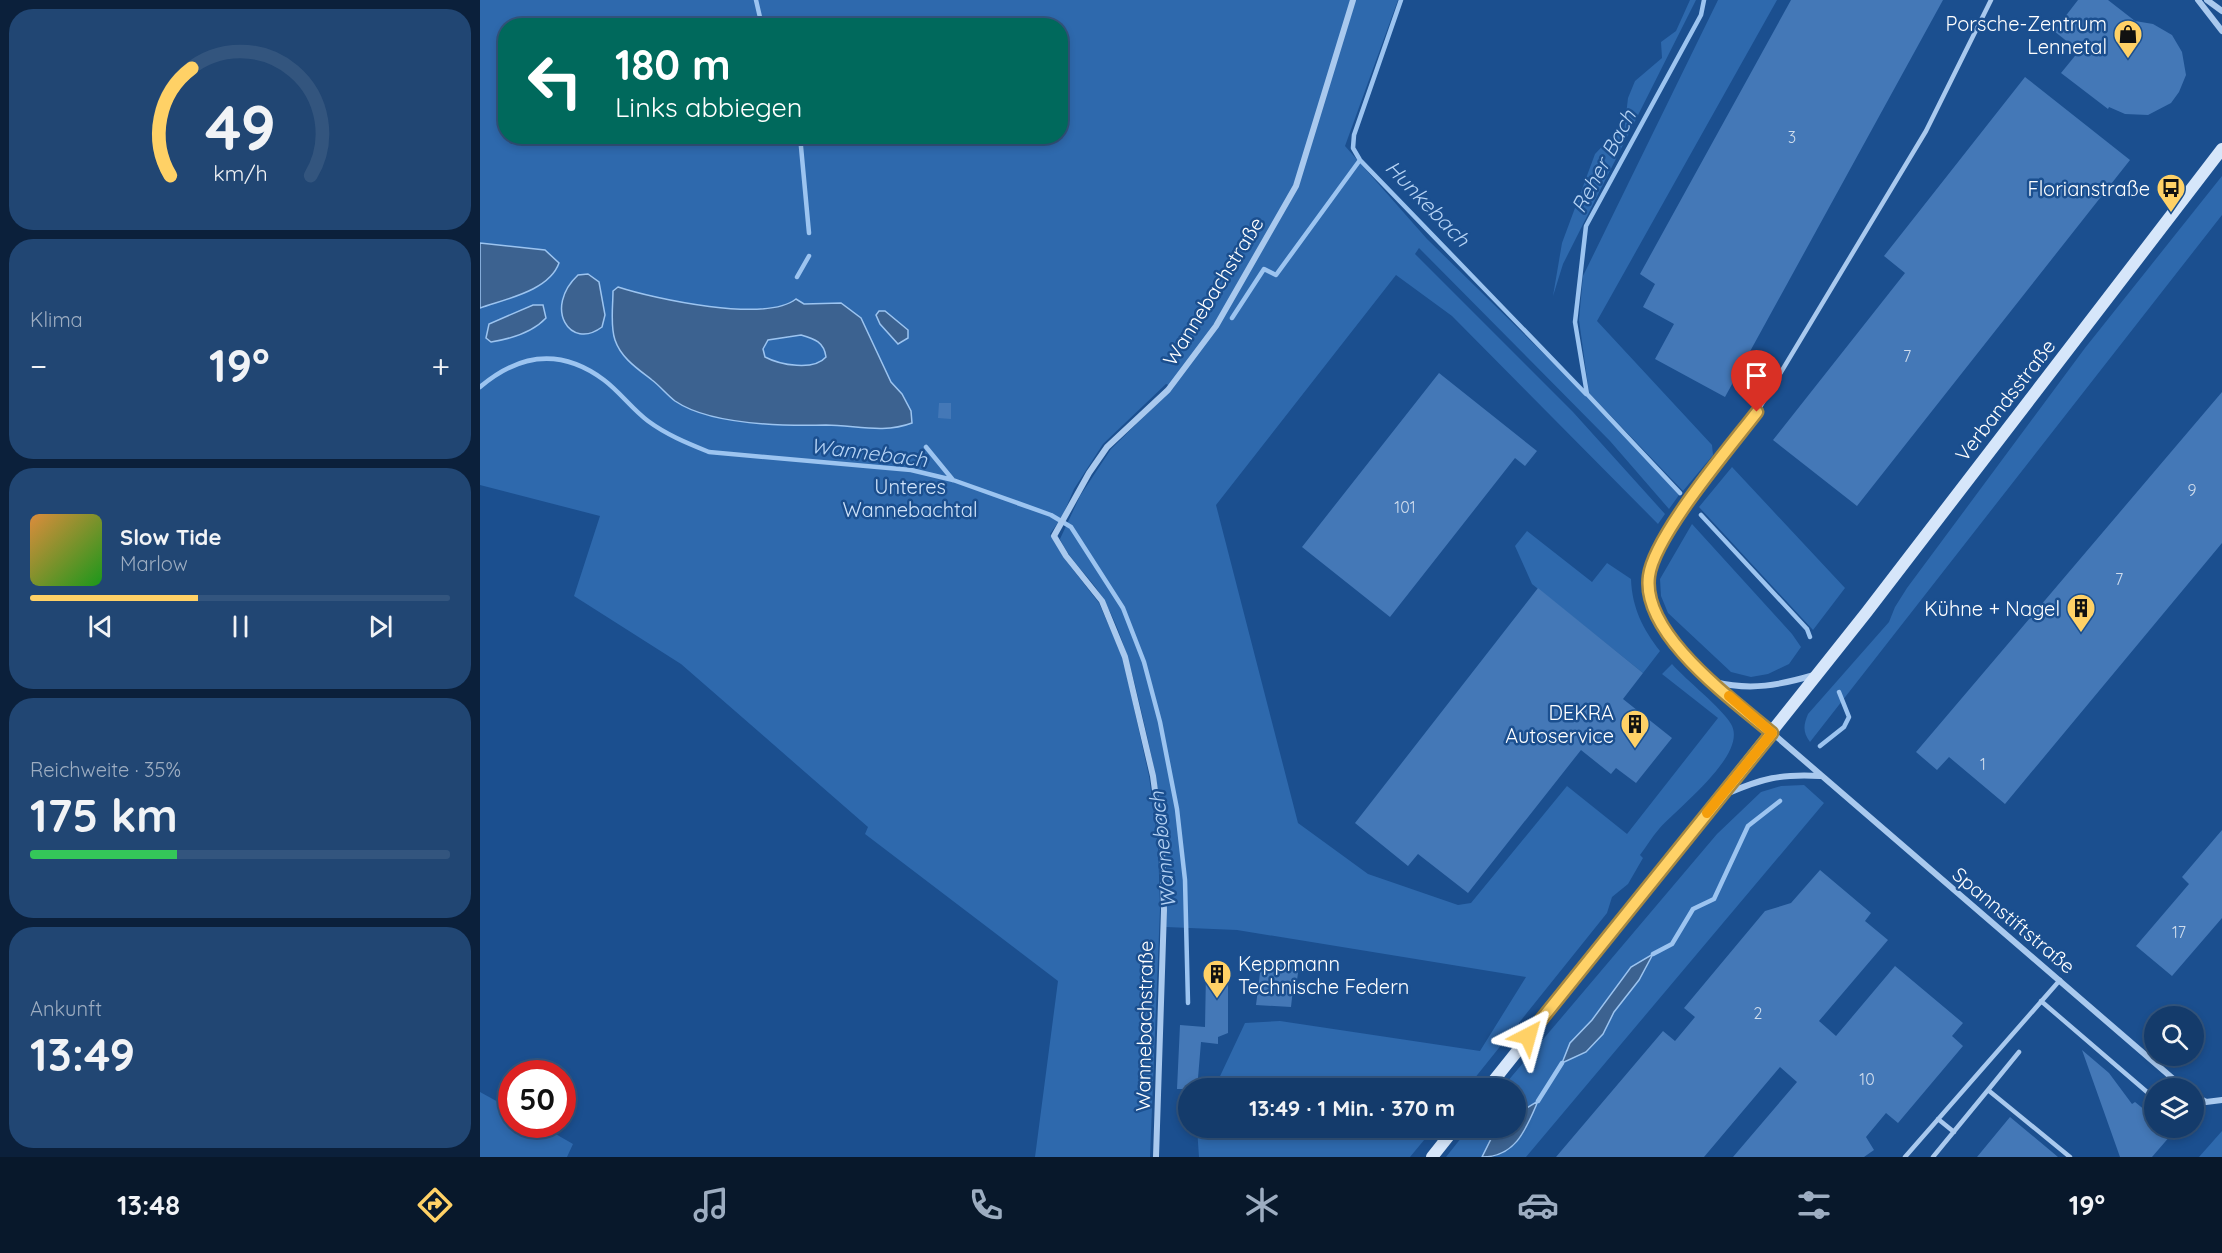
<!DOCTYPE html>
<html lang="de">
<head>
<meta charset="utf-8">
<style>
	:root { --surface:#143b6b; --page:#214673; --text:#f1f3f6; --muted:#9dadc1; --line:#33557e; --accent:#ffd166 }
	body { margin:0; font-family:Quicksand,sans-serif; background:var(--page); color:var(--text); height:100vh; display:flex; flex-direction:column; font-size:22px; white-space:nowrap }
	* { box-sizing:border-box; margin:0 }
	p { font-size:20px; color:var(--muted) }
	.icon { flex:none; width:33px; height:33px; fill:none; stroke:currentColor; stroke-width:2; stroke-linecap:round; stroke-linejoin:round }
	.map { position:relative; flex:1; overflow:hidden }
	.sheet { display:flex; flex-direction:column; gap:9px; padding:9px; background:#0b203b; width:480px }
	.sheet>* { flex:none }
	.guide { position:absolute; left:18px; top:18px; width:570px; height:126px; border-radius:24px; box-shadow:0 3px 9px #0003,0 0 0 2px var(--line); background:#00695c; color:#fff; overflow:hidden }
	.controls { position:absolute; left:1664px; top:1006px; display:grid; gap:12px }
	.controls a { display:grid; place-items:center; width:60px; height:60px; border-radius:50%; background:var(--surface); box-shadow:0 3px 9px #0003,0 0 0 2px var(--line); font-size:30px }
	.speed { position:absolute; left:18px; top:1060px; display:flex; gap:12px; font-size:30px; font-weight:700; text-align:center }
	.speed>* { display:grid; place-content:center; width:78px; height:78px; border-radius:50%; background:var(--surface); box-shadow:0 3px 9px #0003,0 0 0 2px var(--line); line-height:1 }
	.speed .limit { border:9px solid #d22; background:#fff; color:#111 }
	.pin { position:absolute; display:grid; place-items:center; width:51px; height:51px; color:#fff; margin:-62px -26px; border-radius:50% 50% 50% 0; rotate:-45deg; box-shadow:0 0 6px #0007 }
	.pin .icon { rotate:45deg }
	.me { position:absolute; width:66px; margin:-33px; rotate:39deg; stroke-linejoin:round; filter:drop-shadow(0 0 4px #0008) }
	.turn { display:flex; align-items:center; gap:21px; height:126px; padding:0 18px; font-size:27px }
	.turn .icon { width:78px; height:78px; stroke-width:2.5 }
	.turn b { display:block; font-size:42px; line-height:51px }
	.big { font-size:45px; font-weight:800; line-height:1.1 }
	.sheet .tile { flex:1; display:flex; flex-direction:column; justify-content:center; gap:9px; min-width:0; padding:0 21px; border-radius:24px; background:var(--page) }
	.sheet .dial { align-items:center; gap:0 }
	.dial svg { height:156px; overflow:visible; fill:none; stroke:var(--line); stroke-width:7; stroke-linecap:round; text-anchor:middle }
	.dial text { fill:var(--text); stroke:none }
	.song { display:flex; align-items:center; gap:18px }
	.cover { width:72px; height:72px; border-radius:9px; background:linear-gradient(135deg,hsl(30 70% 55%),hsl(120 70% 35%)) }
	.played { height:6px; border-radius:3px; background:linear-gradient(90deg,var(--accent) 40%,var(--line) 40%) }
	.keys { display:flex; justify-content:space-around; direction:ltr }
	.heat { display:flex; justify-content:space-between; align-items:center; font-size:33px; direction:ltr }
	.charge { height:9px; border-radius:4px; background:linear-gradient(90deg,#34c759 35%,var(--line) 0) }
	.trip { position:absolute; left:698px; top:1078px; width:348px; height:60px; border-radius:30px; background:var(--surface); box-shadow:0 3px 9px #0003,0 0 0 2px var(--line); font-weight:800; line-height:60px; text-align:center }
	.menu { display:flex; height:96px; justify-content:space-around; align-items:center; background:#08182b; color:var(--muted) }
	.menu .icon { width:42px; height:42px }
	.menu .selected { color:var(--accent) }
	.menu b { font-size:27px; color:var(--text) }
	main { display:flex; flex:1; min-height:0 }
	.map>svg:first-child { display:block }
</style>
</head>
<body>
<main>
<section class="sheet">
<div class="tile dial"><svg viewBox="0 0 100 80">
<path d="M14 69A42 42 0 1 1 86 69"/>
<path d="M14 69A42 42 0 0 1 25 14" stroke="#ffd166"/>
<text x="50" y="56" font-size="32" font-weight="700">49</text>
<text x="50" y="72" font-size="11">km/h</text>
</svg></div>
<div class="tile"><p>Klima</p>
<div class="heat"><a>−</a><b class="big">19°</b><a>+</a></div>
</div>
<div class="tile">
<div class="song"><i class="cover"></i><div><b>Slow Tide</b><p>Marlow</p></div></div>
<div class="played"></div>
<div class="keys"><svg class="icon" aria-label="previous" viewBox="0 0 24 24"><path d="M18 5L8 12l10 7zM5 5v14"/></svg><svg class="icon" aria-label="pause" viewBox="0 0 24 24"><path d="M8 5v14M16 5v14"/></svg><svg class="icon" aria-label="next" viewBox="0 0 24 24"><path d="M6 5l10 7-10 7zM19 5v14"/></svg></div>
</div>
<div class="tile"><p>Reichweite · 35%</p><b class="big">175 km</b><div class="charge"></div></div>
<div class="tile"><p>Ankunft</p><b class="big">13:49</b></div>
</section>
<div class="map">
<svg width="1742" height="1157" viewBox="0 0 1742 1157">
	<rect width="100%" height="100%" fill="#1b4f8f"/>
	<path fill="#2e69ad" fill-rule="evenodd" d="M0,0H918L865,146L947,239L1103,392L1199,495L1189,509L1130,441L939,248L935,254L1093,412L1185,514L1178,524L972,316L916,275L736,505L818,823L888,874L978,905L991,903L1087,786L1147,834L1238,718L1182,674L1192,664C1206,680 1242,708 1251,724C1269,754 1197,808 1179,829C1172,837 1166,847 1160,855L1163,858L1148,884L1132,897L1127,913L986,1089H734L765,1023L800,1021L1000,1051L1046,977L757,930L686,927C691,855 679,784 662,714C653,675 644,637 625,602C613,579 591,563 580,539L600,496L631,449L694,387L686,384L623,444L594,489L582,517L570,534L584,558L619,603L643,658L669,776L678,843L680,909L670,1157H555L578,981L385,834L388,827L201,664L94,596L120,516L0,485ZM26,26H580V136H26Z
		M1210,0H1216L1083,264L1073,296L1082,243L1115,154L1131,137L1144,132L1148,98L1155,81L1182,58L1181,42L1196,31Z
		M1238,0H1297L1117,321L1232,445L1233,455L1203,491L1109,393L1099,320L1103,276Z
		M1742,176V215L1330,742C1323,732 1323,726 1328,714L1409,622L1415,607L1427,588L1605,348Z
		M1252,467L1365,588L1333,630L1219,507Z
		M1212,524L1312,634L1321,647L1309,664L1288,674L1271,677L1251,672L1188,613L1181,596L1180,579Z
		M1047,531L1112,582L1127,563L1151,579C1152,608 1163,629 1180,651L1163,673L1052,584L1035,546Z
		M1324,785L1344,803L1046,1157H966L989,1128H1035V1089H1021L1237,834L1281,792L1301,786Z
		M0,1092L31,1109L32,1125H60L93,1144L87,1157H0Z
		M717,1128H954L930,1157H719Z
		M1742,1131V1157H1719Z"/>
	<path fill="#3c6290" stroke="#9cc4f0" stroke-width="1.5" fill-rule="evenodd" d="M0,243L65,250L79,263C69,291 25,299 0,308Z
		M108,274L119,282L125,315L122,327C90,351 63,308 98,275Z
		M138,287C175,299 285,323 316,299L324,304L361,303L381,318L411,382L422,394L431,411L432,423C403,434 375,425 346,425C305,426 230,425 195,401C187,395 180,386 172,380C158,369 141,358 135,340C130,326 133,306 133,291ZM321,335C335,339 344,342 346,357C334,371 300,365 285,357L283,349L288,340Z
		M53,305H63L66,318C52,333 30,339 11,342L6,338L9,324Z
		M399,311H405L428,330V338L418,344L400,324L396,315Z
		M1173,954L1159,980L1134,1012L1123,1034L1106,1052L1082,1063L1090,1043L1112,1020L1151,967Z
		M1058,1101C1046,1129 1036,1157 1002,1157L1011,1139L1022,1128H1035V1115Z"/>
	<g fill="none" stroke-linecap="round" stroke-linejoin="round">
		<path stroke="#9cc4f0" stroke-width="4.5" d="M276,0L282,26
			M921,0L874,135L873,148L880,160L1106,394
			M320,136L329,233
			M317,277L329,256
			M752,318L784,269L796,275L880,160
			M0,387C40,353 81,348 124,380C140,392 152,409 168,421C187,435 207,443 229,452L431,470L473,480L571,515L591,527L643,608L664,662L680,722L697,809L705,880L708,1003
			M446,447L473,480
			M1200,493L1107,394L1095,322L1106,226L1221,15L1224,0
			M1221,515L1327,629L1330,637
			M1340,746L1364,727L1369,717L1359,692
			M1173,954L1192,944L1213,909L1234,899L1268,826L1300,801
			M1058,1101L1082,1063"/>
	</g>
	<path fill="#4478b7" d="M1311,0H1463L1245,397L1175,359L1194,324L1163,307L1175,284L1160,274Z
		M1598,0H1628L1655,21L1673,24L1692,35L1702,52L1706,75L1699,92L1691,103L1668,115L1645,114L1629,107L1628,109L1581,73L1599,51L1574,31Z
		M1545,77L1650,160L1377,506L1293,440L1425,273L1404,256Z
		M959,373L1057,451L1045,466L1035,458L910,617L822,547Z
		M1742,392V543L1525,804L1469,757L1457,770L1436,752Z
		M459,403H471V419L458,418Z
		M1058,588L1163,673L1143,699L1192,738L1156,783L1136,768L1131,774L1101,750L988,893L938,854L928,866L875,823Z
		M1742,830V918L1692,976L1656,946L1709,884L1702,877Z
		M1340,870L1391,913L1385,921L1408,940L1339,1021L1356,1036L1415,966L1483,1023L1472,1036L1483,1046L1418,1123L1406,1113L1386,1137L1394,1150L1384,1157H1253L1317,1082L1300,1067L1224,1157H1076L1183,1031L1195,1041L1215,1017L1204,1008L1285,911L1311,903Z
		M792,963L819,966L817,980L814,979L811,1007L776,1005L781,965L792,967Z
		M726,972H748V1033L738,1037V1044L721,1042L718,1078L714,1089H697L700,1025L725,1027Z
		M1602,1050L1629,1073L1652,1104L1655,1102L1666,1111L1674,1102V1128H1697L1672,1157H1640Z
		M1530,1117L1578,1157H1497Z"/>
	<g fill="none" stroke-linecap="round" stroke-linejoin="round">
		<path stroke="#a9c9ee" stroke-width="4.5" d="M1243,456L1277,412L1446,131L1511,0
			M1561,1001L1674,1098
			M1508,1090L1539,1052
			M1458,1119L1474,1132
			M1425,1157L1580,980
			M1453,1157L1508,1090L1590,1157"/>
		<path stroke="#a9c9ee" stroke-width="6" d="M1718,0L1742,31
			M1727,0L1742,11
			M1243,456C1209,504 1144,565 1182,626C1195,647 1215,664 1232,681L1705,1089
			M1235,682C1271,691 1300,685 1334,675
			M1246,794C1283,778 1300,774 1340,776
			M1713,1095L1726,1102L1742,1100
			M676,1157L684,910L682,842L673,776L645,657L622,601L586,556L574,536L609,473L627,447L688,390L736,326L816,186L873,0"/>
		<path stroke="#d6e6fa" stroke-width="12" d="M1007,1089L1386,613L1742,149
			M952,1157L975,1128"/>
	</g>
	<g fill="none" stroke-linecap="round" stroke-linejoin="round">
		<g stroke="#a68842" stroke-width="15">
			<path id="route" d="M1048,1036L1292,733C1252,699 1161,634 1169,576C1174,536 1250,447 1277,412"/>
		</g>
		<use href="#route" stroke="#ffd166" stroke-width="10"/>
		<path stroke="#f59e0b" stroke-width="10" d="M1227,813L1292,733L1249,696"/>
	</g>
	<defs>
		<g id="shop-pin" transform="scale(1.5)"><path d="M0 17L-7.5 6A9.5 9.5 0 1 1 7.5 6Z" fill="#ffd166" stroke="#1b4f8f"/><path d="M-5-2.5h2.3a2.7 3.5 0 0 1 5.4 0H5L5.5 6h-11ZM-1.5-2.5h3a1.5 2.3 0 0 0-3 0Z" fill="#111"/></g>
		<g id="bus-pin" transform="scale(1.5)"><path d="M0 17L-7.5 6A9.5 9.5 0 1 1 7.5 6Z" fill="#ffd166" stroke="#1b4f8f"/><path d="M-5-6H5V4H4V6H2V4H-2V6H-4V4H-5ZM-3.5-4V0h7V-4ZM-3.5 1.2v1.5H-2V1.2ZM2 1.2v1.5H3.5V1.2Z" fill="#111"/></g>
		<g id="building-pin" transform="scale(1.5)"><path d="M0 17L-7.5 6A9.5 9.5 0 1 1 7.5 6Z" fill="#ffd166" stroke="#1b4f8f"/><path d="M-4-6H4V6H1V3H-1V6H-4ZM-2.5-4.3h1.7v1.8h-1.7ZM.8-4.3h1.7v1.8H.8ZM-2.5-1h1.7V.8h-1.7ZM.8-1h1.7V.8H.8Z" fill="#111"/></g>
	</defs>
	<g fill-rule="evenodd">
		<use href="#shop-pin" x="1648" y="34"/>
		<use href="#bus-pin" x="1691" y="188"/>
		<use href="#building-pin" x="1601" y="608"/>
		<use href="#building-pin" x="1155" y="724"/>
		<use href="#building-pin" x="737" y="974"/>
	</g>
	<g text-anchor="middle" dominant-baseline="central" stroke-width="5" stroke-linejoin="round" paint-order="stroke">
		<g font-size="16" fill="#d0dded">
			<text x="1312" y="137">3</text>
			<text x="1427" y="356">7</text>
			<text x="1712" y="490">9</text>
			<text x="925" y="507">101</text>
			<text x="1639" y="579">7</text>
			<text x="1503" y="764">1</text>
			<text x="1699" y="932">17</text>
			<text x="1278" y="1013">2</text>
			<text x="1387" y="1079">10</text>
		</g>
		<g font-size="20" fill="#fff" stroke="#1b4f8f" text-anchor="end">
			<text x="1627" y="23">Porsche-Zentrum<tspan x="1627" dy="23">Lennetal</tspan></text>
			<text x="1670" y="188">Florianstraße</text>
			<text x="1580" y="608">Kühne + Nagel</text>
			<text x="1134" y="712">DEKRA<tspan x="1134" dy="23">Autoservice</tspan></text>
			<text x="758" y="963" text-anchor="start">Keppmann<tspan x="758" dy="23">Technische Federn</tspan></text>
		</g>
		<g font-size="20" fill="#fff" stroke="#1b4f8f">
			<text transform="translate(733 291) rotate(-58)">Wannebachstraße</text>
			<text transform="translate(1525 400) rotate(-52)">Verbandsstraße</text>
			<text transform="translate(1534 920) rotate(40)">Spannstiftstraße</text>
			<text transform="translate(664 1026) rotate(-89)">Wannebachstraße</text>
		</g>
		<g font-size="20" fill="#cfe3fa" stroke="#1b4f8f">
			<text x="430" y="486">Unteres<tspan x="430" dy="23">Wannebachtal</tspan></text>
		</g>
		<g font-size="21" font-style="italic" fill="#b5d3f5" stroke="#1b4f8f">
			<text transform="translate(1123 161) rotate(-62)">Reher Bach</text>
			<text transform="translate(948 203) rotate(46)">Hunkebach</text>
			<text transform="translate(389 452) rotate(7)">Wannebach</text>
			<text transform="translate(682 850) rotate(-96)">Wannebach</text>
		</g>
	</g>
</svg>
<div class="controls">
<a><svg class="icon" aria-label="search" viewBox="0 0 24 24"><circle cx="10" cy="10" r="6"/><path d="M15 15l6 6"/></svg></a>
<a><svg class="icon" aria-label="layers" viewBox="0 0 24 24"><path d="M12 4l9 5-9 5-9-5zM3 14l9 5 9-5"/></svg></a>
</div>
<div class="speed"><div class="limit">50</div></div>
<div class="pin" style="left:1277px;top:412px;background:#d93025"><svg class="icon" aria-label="arrive" viewBox="0 0 24 24"><path d="M6 21V4h12l-3 4 3 4H6"/></svg></div>
<svg class="me" style="left:1048px;top:1036px" viewBox="-20 -20 40 40"><path d="M0-17L14 15 0 8-14 15z" fill="#ffd166" stroke="#fff" stroke-width="4"/></svg>
<div class="trip">13:49 · 1 Min. · 370 m</div>
<div class="guide">
<div class="turn"><svg class="icon" aria-label="left" viewBox="0 0 24 24"><path d="M17 20v-9H6M10 6l-5 5 5 5"/></svg><div><b>180 m</b>Links abbiegen</div></div>
</div>
</div>
</main>
<nav class="menu">
<b>13:48</b>
<svg class="icon selected" aria-label="directions" viewBox="0 0 24 24"><path d="M12 3l9 9-9 9-9-9zM9 14v-3h6M13 9l2 2-2 2"/></svg>
<svg class="icon" aria-label="music" viewBox="0 0 24 24"><path d="M9 18V5l10-2v13"/><circle cx="6" cy="18" r="3"/><circle cx="16" cy="16" r="3"/></svg>
<svg class="icon" aria-label="phone" viewBox="0 0 24 24"><path d="M5 4h4l2 5-3 2q2 4 5 5l2-3 5 2v4C11 20 4 13 5 4z"/></svg>
<svg class="icon" aria-label="climate" viewBox="0 0 24 24"><path d="M12 3v18M4 7l16 10M4 17L20 7"/></svg>
<svg class="icon" aria-label="car" viewBox="0 0 24 24"><path d="M5 17H2v-5l4-1 3-4h7l3 4 3 1v5h-3M9 17h6M6 11h13"/><circle cx="7" cy="17" r="2"/><circle cx="17" cy="17" r="2"/></svg>
<svg class="icon" aria-label="filters" viewBox="0 0 24 24"><path d="M4 7h16M4 17h16"/><circle cx="9" cy="7" r="2"/><circle cx="15" cy="17" r="2"/></svg>
<b>19°</b>
</nav>
</body>
</html>
